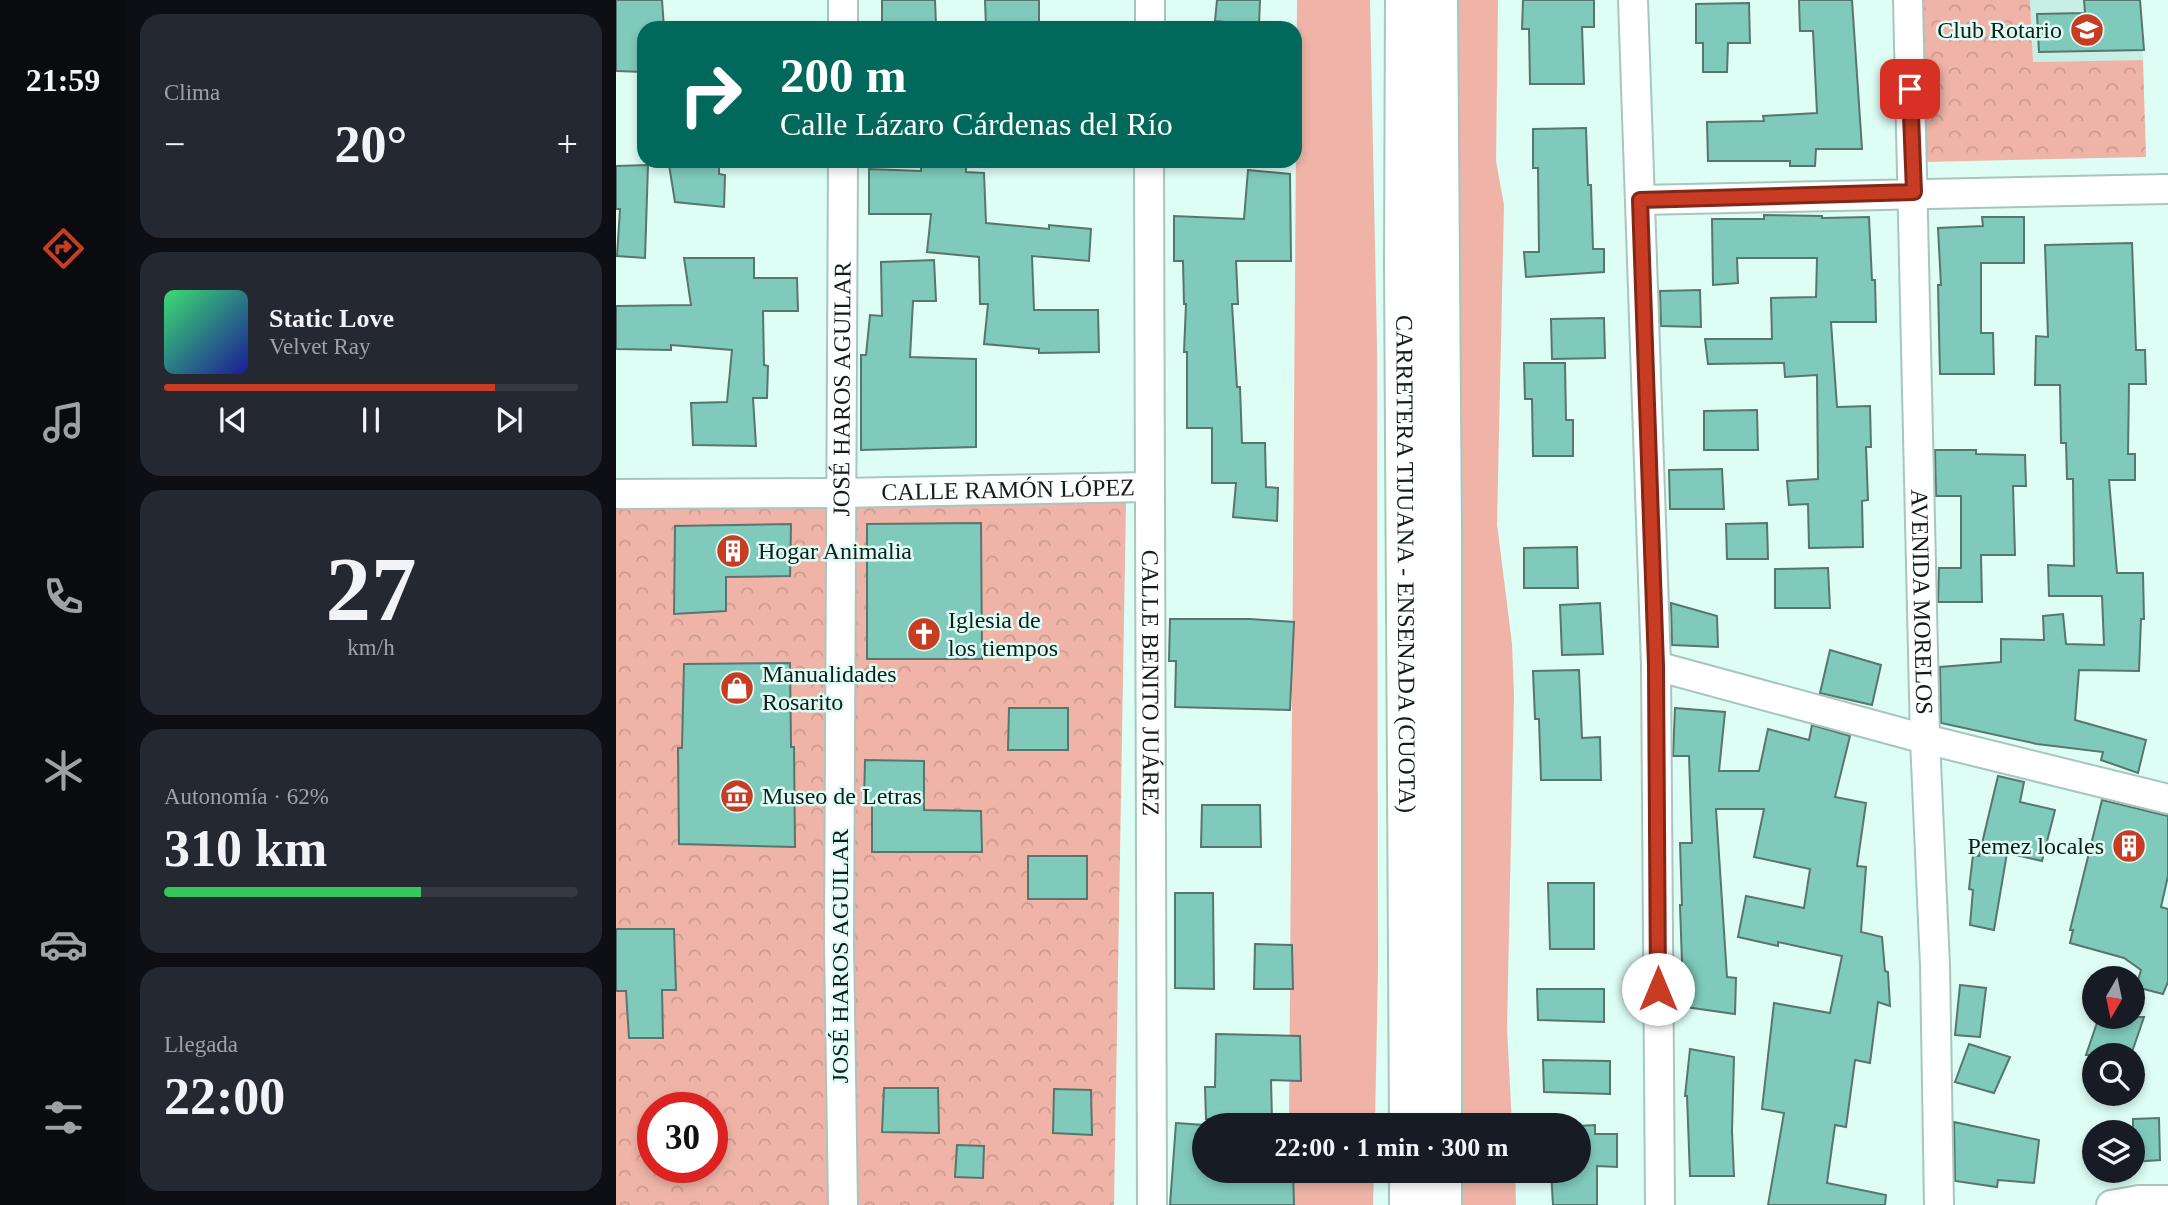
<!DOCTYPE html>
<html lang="es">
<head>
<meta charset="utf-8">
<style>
	:root { --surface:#171b24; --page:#242831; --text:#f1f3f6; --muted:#9ea1a6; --line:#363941; --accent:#c73c23 }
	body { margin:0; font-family:Georgia,serif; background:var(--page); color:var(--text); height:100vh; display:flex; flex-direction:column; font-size:26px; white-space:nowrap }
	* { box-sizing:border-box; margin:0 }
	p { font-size:23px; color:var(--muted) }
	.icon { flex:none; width:38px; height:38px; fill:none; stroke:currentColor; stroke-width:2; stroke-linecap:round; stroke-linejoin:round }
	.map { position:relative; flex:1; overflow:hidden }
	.side { display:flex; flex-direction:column; gap:14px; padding:14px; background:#0d0f14; width:490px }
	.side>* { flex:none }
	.top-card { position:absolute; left:21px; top:21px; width:665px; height:147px; border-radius:21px; box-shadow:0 4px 10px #0003; background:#00695c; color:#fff; overflow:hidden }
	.needle { width:46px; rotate:189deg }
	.fabs { position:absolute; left:1466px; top:966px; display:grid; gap:14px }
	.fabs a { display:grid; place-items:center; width:63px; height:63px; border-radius:50%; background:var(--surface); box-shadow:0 4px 10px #0003; font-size:35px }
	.speed { position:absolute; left:21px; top:1092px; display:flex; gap:14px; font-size:35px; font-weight:700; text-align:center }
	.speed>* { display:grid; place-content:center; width:91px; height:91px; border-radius:50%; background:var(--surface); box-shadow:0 4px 10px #0003; line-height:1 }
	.speed .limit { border:10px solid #d22; background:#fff; color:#111 }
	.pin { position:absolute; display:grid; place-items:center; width:60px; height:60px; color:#fff; margin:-30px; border-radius:14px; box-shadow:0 4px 10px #0006 }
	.me { position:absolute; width:77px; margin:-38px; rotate:0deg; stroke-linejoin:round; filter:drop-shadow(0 0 5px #0008) }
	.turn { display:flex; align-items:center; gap:24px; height:147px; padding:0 28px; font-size:32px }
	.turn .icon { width:91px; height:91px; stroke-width:2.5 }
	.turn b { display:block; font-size:49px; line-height:60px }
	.big { font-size:52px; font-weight:800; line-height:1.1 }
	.side .card { flex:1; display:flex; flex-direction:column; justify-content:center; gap:10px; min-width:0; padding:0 24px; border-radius:21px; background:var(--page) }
	.side .dial { align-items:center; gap:0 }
	.dial b { font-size:91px; line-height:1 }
	.song { display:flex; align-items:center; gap:21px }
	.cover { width:84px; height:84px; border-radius:10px; background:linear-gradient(135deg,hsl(140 70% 55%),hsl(240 70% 35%)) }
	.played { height:7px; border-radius:4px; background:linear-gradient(90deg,var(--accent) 80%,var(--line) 80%) }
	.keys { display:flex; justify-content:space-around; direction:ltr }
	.heat { display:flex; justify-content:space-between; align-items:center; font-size:38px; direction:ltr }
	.charge { height:10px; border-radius:5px; background:linear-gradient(90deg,#34c759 62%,var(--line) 0) }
	.trip { position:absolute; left:576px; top:1113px; width:399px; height:70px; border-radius:35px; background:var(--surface); box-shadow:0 4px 10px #0003; font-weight:800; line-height:70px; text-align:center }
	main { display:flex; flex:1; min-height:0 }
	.menu { display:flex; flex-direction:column; width:126px; justify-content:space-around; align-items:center; background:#090b0e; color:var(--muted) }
	.menu .icon { width:49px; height:49px }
	.menu .current { color:var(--accent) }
	.menu b { font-size:32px; color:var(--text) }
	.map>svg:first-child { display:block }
</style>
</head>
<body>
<main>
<nav class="menu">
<b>21:59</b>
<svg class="icon current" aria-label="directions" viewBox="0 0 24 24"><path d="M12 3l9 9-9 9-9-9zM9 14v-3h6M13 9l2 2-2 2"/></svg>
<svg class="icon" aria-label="music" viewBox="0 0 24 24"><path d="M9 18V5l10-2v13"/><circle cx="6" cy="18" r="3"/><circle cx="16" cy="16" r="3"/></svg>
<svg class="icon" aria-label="phone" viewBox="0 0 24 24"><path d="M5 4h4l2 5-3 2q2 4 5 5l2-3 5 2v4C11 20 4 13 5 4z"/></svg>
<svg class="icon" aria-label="climate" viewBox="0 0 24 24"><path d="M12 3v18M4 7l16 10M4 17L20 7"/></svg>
<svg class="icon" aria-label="car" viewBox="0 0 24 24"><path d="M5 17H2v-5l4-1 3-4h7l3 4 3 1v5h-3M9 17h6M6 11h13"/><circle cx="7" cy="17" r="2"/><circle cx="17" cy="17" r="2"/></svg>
<svg class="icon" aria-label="filters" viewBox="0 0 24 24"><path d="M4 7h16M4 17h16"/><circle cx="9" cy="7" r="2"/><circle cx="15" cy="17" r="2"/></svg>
</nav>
<section class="side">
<div class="card"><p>Clima</p>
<div class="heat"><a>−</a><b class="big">20°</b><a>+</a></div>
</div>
<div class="card">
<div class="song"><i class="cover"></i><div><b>Static Love</b><p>Velvet Ray</p></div></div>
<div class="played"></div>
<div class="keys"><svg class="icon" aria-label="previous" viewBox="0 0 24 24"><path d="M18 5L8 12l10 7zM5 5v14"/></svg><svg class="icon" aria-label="pause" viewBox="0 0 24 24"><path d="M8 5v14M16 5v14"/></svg><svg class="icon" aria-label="next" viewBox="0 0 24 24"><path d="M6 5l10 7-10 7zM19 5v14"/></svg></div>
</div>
<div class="card dial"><b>27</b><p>km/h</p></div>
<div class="card"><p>Autonomía · 62%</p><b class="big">310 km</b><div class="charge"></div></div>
<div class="card"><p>Llegada</p><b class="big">22:00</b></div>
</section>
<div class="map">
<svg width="1552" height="1205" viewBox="0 0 1552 1205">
	<defs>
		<pattern id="park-crowns" width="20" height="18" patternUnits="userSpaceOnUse" patternTransform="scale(1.75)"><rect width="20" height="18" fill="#efb4a7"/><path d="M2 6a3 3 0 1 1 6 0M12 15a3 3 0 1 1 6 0" fill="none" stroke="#cc9a8f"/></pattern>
	</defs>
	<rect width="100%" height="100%" fill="#ddfdf5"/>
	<path fill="#c7efe6" d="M1414,0H1525L1527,60L1417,62Z"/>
	<path fill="#efb4a7" d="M681,0H754L761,346L762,966L759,1125H673Z
		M839,0H882L880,161L888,205L881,524L896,644L898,696L891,1028L896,1125H845L838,752L843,152Z
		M672,1171H758L757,1205H672Z
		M846,1171H899L900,1205H847Z"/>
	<path fill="url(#park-crowns)" fill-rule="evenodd" d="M1305,0H1414L1417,62L1527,60L1530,157L1308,162Z
		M0,503H510L498,1205H0ZM37,1108H96V1167H37Z"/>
	<path fill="#80cabb" stroke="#58756e" stroke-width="2" d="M0,0H46L48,28H28V72L0,71Z
		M266,0H319L320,25H266Z
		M369,0H423V27H370Z
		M601,0H644L643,25L599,21Z
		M907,0H978V27H966L968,84H914L913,29H906Z
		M1183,0H1236L1246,149H1200L1199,166H1174V161H1092L1091,122L1148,121L1147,116L1201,113L1197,31H1184Z
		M1468,0H1524L1528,50L1423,52L1421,14L1469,13Z
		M1133,3L1134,43H1112L1111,72H1087V43H1080V4Z
		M970,128L972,185H975L977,249H988V272L910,277L908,252H923L922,168H917V129Z
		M61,161H103V174L109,175L108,207L59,202L53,165H61Z
		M305,161H350V172L368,173L370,223L433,229V225L475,229L473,261L416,256L418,310H482L483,352L423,353V349L368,344L372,304H364L363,257L311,252L315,214H253V169L305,171Z
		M32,165L29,258L1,256L4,209H0V166Z
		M632,170L674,174L675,261H620L622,304H616L621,387H624L626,443H649L650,487L662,488L661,521L617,517L620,483H596V428H571V352H568L570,304H568L567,261H558V216L628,219Z
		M1148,215L1206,216V218L1253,217L1256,280H1259L1260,322H1215L1221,407L1254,406L1255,447H1250L1252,500L1246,501L1247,547L1193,548L1192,504L1173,505L1171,481L1202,479L1201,375L1169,377L1168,363L1092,364L1089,339H1156L1155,298L1200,297L1201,258H1121L1122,283L1097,285L1096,219H1148Z
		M1366,217H1408V263H1365V333H1377L1378,374H1324L1322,285H1325L1322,228L1367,226Z
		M1516,243L1520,350H1529L1530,384H1513L1512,454H1519V480H1493L1501,573H1527L1528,619H1525L1523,671L1463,670L1459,720L1530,740L1522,773L1485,760L1487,752L1421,744L1325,723L1324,667L1385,662V639L1428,640L1427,616L1447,614L1450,644L1488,645L1486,596H1433L1432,565L1458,566L1457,479H1451L1450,443H1445L1444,385H1419L1420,336L1432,337L1429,245Z
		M68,258H138V278H181L182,311H147L148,365L152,366L151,398H137L140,446L77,445L75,403L111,402L116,350L55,345V350L0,349V306L75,305Z
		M318,260L320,301H297L294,357L360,359V447L245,450V355H250L254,315L266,316L265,262Z
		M1084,290L1085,327L1045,326L1044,291Z
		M988,318L989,358L936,359L935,319Z
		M908,363H949L950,420H957V456H917L916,399H909Z
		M1141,410L1142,450H1088V411Z
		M1319,450H1360V454L1409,455L1410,486H1397L1399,555H1365L1366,602H1322L1323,568H1345V496H1320Z
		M1106,469L1108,509H1054L1053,470Z
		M365,523L366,659H251V524Z
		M1151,523L1152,559H1111L1110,524Z
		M175,524L174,576L110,577V611L58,614L59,526Z
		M961,547L962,588H908V548Z
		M1212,568L1214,608H1159V569Z
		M984,603L987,654L946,655L944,605Z
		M1055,603L1101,616L1102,647L1056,645Z
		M554,619H634L678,622L674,710L559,707L560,661H553Z
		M1214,650L1265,665L1256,705L1204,693Z
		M174,663L175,747H178L179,847L63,844L62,748H66L68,664Z
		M963,670L966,738L984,737L985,780H925L923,719H919L917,671Z
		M393,708H452V750H392Z
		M1059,708L1109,712L1103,771H1143L1152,729L1193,740L1196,725L1234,736L1219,797L1250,803L1241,866L1250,867L1245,932L1266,937L1269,971L1272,972L1274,1006L1262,1002L1254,1063L1239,1060L1230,1127L1219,1125L1211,1183L1270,1195L1269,1205H1152L1168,1113L1146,1109L1158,1003L1214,1013L1226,956L1162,942V946L1122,937L1130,896L1188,908L1194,869L1138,857L1148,809H1100L1111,977L1120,978L1119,1014L1062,1006L1067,991L1064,905H1066L1064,843H1076L1073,756H1057Z
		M249,760L308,761V810L365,811L366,852H256V803H248Z
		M1382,776L1408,782L1404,802L1439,810L1426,861L1391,853L1378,930L1354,925L1357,890L1353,889L1357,855L1363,856Z
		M1486,800L1552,816V876L1545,907L1552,909V982L1547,994L1520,987L1525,970L1508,958L1454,943L1457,930H1454Z
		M586,805H644L645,847H585Z
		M412,856H471V899H412Z
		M932,883H978V949H934Z
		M559,893H597L598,989L559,988Z
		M0,929H58L60,990H46L47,1038H13L10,991H0Z
		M639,944L676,945L677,989H638Z
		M1344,985L1370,988L1364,1037L1339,1035Z
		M921,989H988V1022L922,1020Z
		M1483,1017H1528L1515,1055H1470Z
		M600,1034L684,1036L685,1081L655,1080L656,1120L590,1119L589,1087H599Z
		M1353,1044L1394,1057L1378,1093L1339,1082Z
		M1074,1049L1118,1057L1116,1131L1118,1176H1074L1071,1096H1069Z
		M927,1060L994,1061V1094L928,1092Z
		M268,1088H322L323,1133L266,1132Z
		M438,1089L475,1090L476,1135L437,1133Z
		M1543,1118L1544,1160L1517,1162V1119Z
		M1338,1122L1423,1140L1418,1183L1382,1180L1381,1187L1339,1181Z
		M560,1123L588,1125V1171H677L678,1205H554Z
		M979,1125V1134H1001V1167L981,1166V1205H937L935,1171H962V1126Z
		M341,1145L368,1146L367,1178L339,1177Z"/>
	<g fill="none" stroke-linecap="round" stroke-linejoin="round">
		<g stroke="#a7c6bf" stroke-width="32">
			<g id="minor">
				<path d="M227,0V28"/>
				<path d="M1017,0L1040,666L1044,1205"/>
				<path id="s1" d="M1292,0L1309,739L1319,966L1323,1205"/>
				<path d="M534,28V0"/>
				<path id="s2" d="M533,161L536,1205"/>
				<path d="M1024,200L1552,189"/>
				<path id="s3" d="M0,494L224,493L533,487"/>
				<path d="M1040,666L1309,739L1552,799"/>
				<path id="s4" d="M227,1205L223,943L227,161"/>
				<path d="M1495,1205L1523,1200H1552"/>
			</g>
		</g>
		<g stroke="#a7c6bf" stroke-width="42">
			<g id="highway">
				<path id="s5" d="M789,0L788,265L793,1125"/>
				<path d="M822,0L826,536V1125"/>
				<path d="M826,1171V1205"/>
				<path d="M793,1205V1171"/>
			</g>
		</g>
		<use href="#minor" stroke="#fff" stroke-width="28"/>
		<use href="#highway" stroke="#fff" stroke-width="38"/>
	</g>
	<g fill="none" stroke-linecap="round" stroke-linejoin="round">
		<g stroke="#812717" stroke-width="18">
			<path id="route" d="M1042,989L1040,666L1024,200L1298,192L1294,89"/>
		</g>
		<use href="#route" stroke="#c73c23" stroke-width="12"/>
	</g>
	<defs>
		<g id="school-disc" transform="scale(1.75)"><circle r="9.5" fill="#c73c23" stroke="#ddfdf5"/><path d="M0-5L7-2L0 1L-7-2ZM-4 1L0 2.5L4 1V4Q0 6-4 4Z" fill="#fff"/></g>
		<g id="building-disc" transform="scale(1.75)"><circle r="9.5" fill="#c73c23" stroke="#ddfdf5"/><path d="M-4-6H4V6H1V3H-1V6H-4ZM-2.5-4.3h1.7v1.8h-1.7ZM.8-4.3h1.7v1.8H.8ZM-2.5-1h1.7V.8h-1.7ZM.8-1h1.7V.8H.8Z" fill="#fff"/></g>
		<g id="church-disc" transform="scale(1.75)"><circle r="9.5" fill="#c73c23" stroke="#ddfdf5"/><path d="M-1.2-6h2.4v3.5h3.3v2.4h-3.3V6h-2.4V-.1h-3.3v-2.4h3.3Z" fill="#fff"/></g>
		<g id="shop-disc" transform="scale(1.75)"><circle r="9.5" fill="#c73c23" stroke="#ddfdf5"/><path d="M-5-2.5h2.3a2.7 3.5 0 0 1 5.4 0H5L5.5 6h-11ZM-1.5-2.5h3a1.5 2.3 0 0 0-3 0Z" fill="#fff"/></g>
		<g id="museum-disc" transform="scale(1.75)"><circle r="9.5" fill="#c73c23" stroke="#ddfdf5"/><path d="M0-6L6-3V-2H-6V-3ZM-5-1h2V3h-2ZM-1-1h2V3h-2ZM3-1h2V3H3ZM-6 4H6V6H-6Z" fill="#fff"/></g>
	</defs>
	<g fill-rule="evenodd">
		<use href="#school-disc" x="1471" y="30"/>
		<use href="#building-disc" x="117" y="551"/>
		<use href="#church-disc" x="308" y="634"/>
		<use href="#shop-disc" x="121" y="688"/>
		<use href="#museum-disc" x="121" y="796"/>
		<use href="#building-disc" x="1513" y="846"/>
	</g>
	<g text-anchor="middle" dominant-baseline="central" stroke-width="5" stroke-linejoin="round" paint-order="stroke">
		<g font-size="24" fill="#111d1a" stroke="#ddfdf5" text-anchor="start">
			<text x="1446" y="30" text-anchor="end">Club Rotario</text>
			<text x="142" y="551">Hogar Animalia</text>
			<text x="332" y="620">Iglesia de<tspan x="332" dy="28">los tiempos</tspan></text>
			<text x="146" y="674">Manualidades<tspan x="146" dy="28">Rosarito</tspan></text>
			<text x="146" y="796">Museo de Letras</text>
			<text x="1488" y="846" text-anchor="end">Pemez locales</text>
		</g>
		<g font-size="24" fill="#111d1a" stroke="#ddfdf5">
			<text stroke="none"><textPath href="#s4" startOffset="816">JOSÉ HAROS AGUILAR</textPath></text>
			<text stroke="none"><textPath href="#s3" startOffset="392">CALLE RAMÓN LÓPEZ</textPath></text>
			<text stroke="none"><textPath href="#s5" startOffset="564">CARRETERA TIJUANA - ENSENADA (CUOTA)</textPath></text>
			<text stroke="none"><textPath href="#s1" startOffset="602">AVENIDA MORELOS</textPath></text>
			<text stroke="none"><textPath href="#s2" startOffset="522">CALLE BENITO JUÁREZ</textPath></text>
			<text transform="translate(224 956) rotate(-90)">JOSÉ HAROS AGUILAR</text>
		</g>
	</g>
</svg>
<div class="fabs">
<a><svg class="needle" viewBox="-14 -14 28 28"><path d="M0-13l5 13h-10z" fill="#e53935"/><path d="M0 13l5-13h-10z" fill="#9ea1a6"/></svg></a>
<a><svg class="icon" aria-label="search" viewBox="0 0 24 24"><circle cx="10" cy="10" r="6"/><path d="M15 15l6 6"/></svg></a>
<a><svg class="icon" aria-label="layers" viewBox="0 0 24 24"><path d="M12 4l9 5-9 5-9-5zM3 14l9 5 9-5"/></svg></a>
</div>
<div class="speed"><div class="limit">30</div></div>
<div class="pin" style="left:1294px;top:89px;background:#d93025"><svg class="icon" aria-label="arrive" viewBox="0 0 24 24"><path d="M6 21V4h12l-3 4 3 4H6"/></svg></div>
<svg class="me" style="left:1042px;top:989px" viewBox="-20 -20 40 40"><circle r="19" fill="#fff"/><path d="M0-13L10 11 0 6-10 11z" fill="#c73c23"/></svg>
<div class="trip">22:00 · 1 min · 300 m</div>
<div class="top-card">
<div class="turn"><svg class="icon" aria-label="right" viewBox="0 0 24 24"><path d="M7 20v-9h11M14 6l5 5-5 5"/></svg><div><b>200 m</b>Calle Lázaro Cárdenas del Río</div></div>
</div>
</div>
</main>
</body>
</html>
